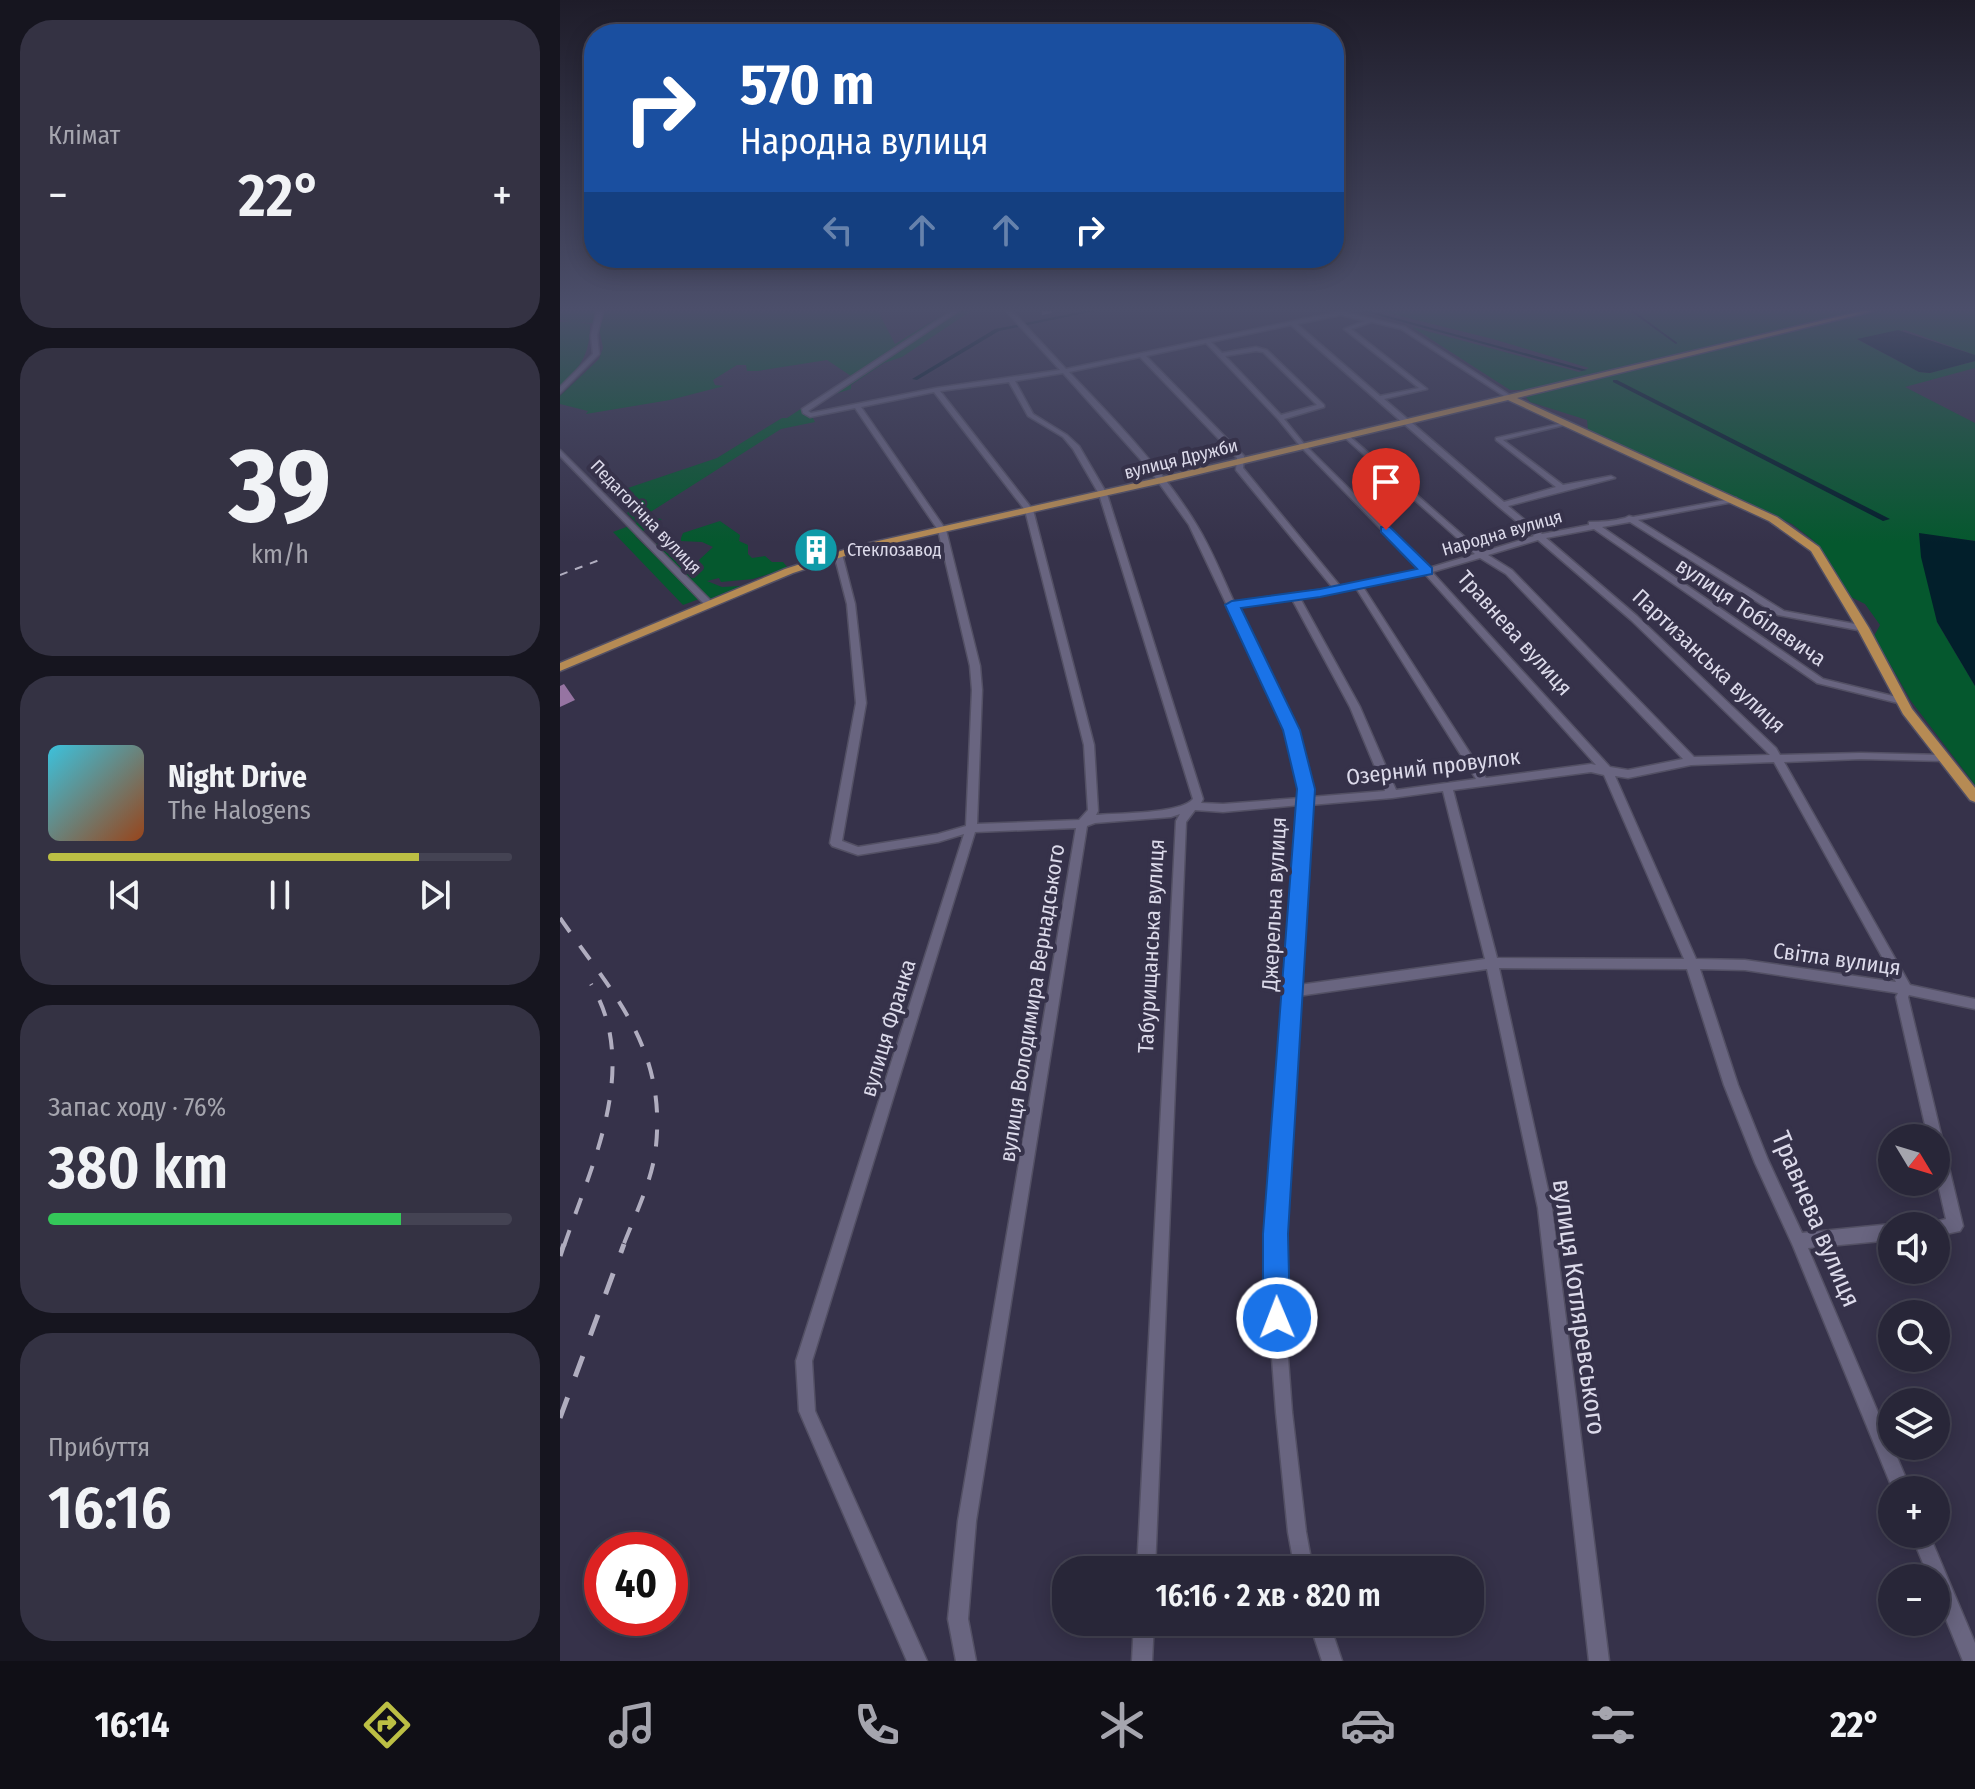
<!DOCTYPE html>
<html lang="uk">
<head>
<meta charset="utf-8">
<style>
	:root { --surface:#282638; --page:#343243; --text:#f1f3f6; --muted:#a5a5ae; --line:#444353; --accent:#bcbf44 }
	body { margin:0; font-family:"Fira Sans Condensed",sans-serif; background:var(--page); color:var(--text); height:100vh; display:flex; flex-direction:column; font-size:30px; white-space:nowrap }
	* { box-sizing:border-box; margin:0 }
	p { font-size:26px; color:var(--muted) }
	.icon { flex:none; width:44px; height:44px; fill:none; stroke:currentColor; stroke-width:2; stroke-linecap:round; stroke-linejoin:round }
	.map { position:relative; flex:1; overflow:hidden }
	.details { display:flex; flex-direction:column; gap:20px; padding:20px; background:#16151f; width:560px }
	.details>* { flex:none }
	.guide { position:absolute; left:24px; top:24px; width:760px; height:244px; border-radius:32px; box-shadow:0 4px 20px #0003,0 0 0 2px var(--line); background:#1a4fa0; color:#fff; overflow:hidden }
	.needle { width:52px; rotate:128deg }
	.tools { position:absolute; left:1318px; top:1124px; display:grid; gap:16px }
	.tools a { display:grid; place-items:center; width:72px; height:72px; border-radius:50%; background:var(--surface); box-shadow:0 4px 20px #0003,0 0 0 2px var(--line); font-size:40px }
	.speed { position:absolute; left:24px; top:1532px; display:flex; gap:16px; font-size:40px; font-weight:700; text-align:center }
	.speed>* { display:grid; place-content:center; width:104px; height:104px; border-radius:50%; background:var(--surface); box-shadow:0 4px 20px #0003,0 0 0 2px var(--line); line-height:1 }
	.speed .limit { border:12px solid #d22; background:#fff; color:#111 }
	.pin { position:absolute; display:grid; place-items:center; width:68px; height:68px; color:#fff; margin:-82px -34px; border-radius:50% 50% 50% 0; rotate:-45deg; box-shadow:0 0 8px #0007 }
	.pin .icon { rotate:45deg }
	.me { position:absolute; width:88px; margin:-44px; rotate:359deg; stroke-linejoin:round; filter:drop-shadow(0 0 6px #0008) }
	.turn { display:flex; align-items:center; gap:28px; height:168px; padding:0 24px; font-size:36px }
	.turn .icon { width:104px; height:104px; stroke-width:2.5 }
	.turn b { display:block; font-size:56px; line-height:68px }
	.lanes { display:flex; align-items:center; height:76px; padding:0 24px; background:#0003; justify-content:center; gap:40px; direction:ltr }
	.lanes .off { opacity:.35 }
	.big { font-size:60px; font-weight:600; line-height:1.1 }
	.details .tile { flex:1; display:flex; flex-direction:column; justify-content:center; gap:12px; min-width:0; padding:0 28px; border-radius:32px; background:var(--page) }
	.details .dial { align-items:center; gap:0 }
	.dial b { font-size:104px; line-height:1 }
	.song { display:flex; align-items:center; gap:24px }
	.cover { width:96px; height:96px; border-radius:12px; background:linear-gradient(135deg,hsl(190 70% 55%),hsl(20 70% 35%)) }
	.played { height:8px; border-radius:4px; background:linear-gradient(90deg,var(--accent) 80%,var(--line) 80%) }
	.keys { display:flex; justify-content:space-around; direction:ltr }
	.heat { display:flex; justify-content:space-between; align-items:center; font-size:44px; direction:ltr }
	.charge { height:12px; border-radius:6px; background:linear-gradient(90deg,#34c759 76%,var(--line) 0) }
	.trip { position:absolute; left:492px; top:1556px; width:432px; height:80px; border-radius:32px; background:var(--surface); box-shadow:0 4px 20px #0003,0 0 0 2px var(--line); font-weight:600; line-height:80px; text-align:center }
	.menu { display:flex; height:128px; justify-content:space-around; align-items:center; background:#100f16; color:var(--muted) }
	.menu .icon { width:56px; height:56px }
	.menu .on { color:var(--accent) }
	.menu b { font-size:36px; color:var(--text) }
	main { display:flex; flex:1; min-height:0 }
	.map>svg:first-child { display:block }
</style>
</head>
<body>
<main>
<section class="details">
<div class="tile"><p>Клімат</p>
<div class="heat"><a>−</a><b class="big">22°</b><a>+</a></div>
</div>
<div class="tile dial"><b>39</b><p>km/h</p></div>
<div class="tile">
<div class="song"><i class="cover"></i><div><b>Night Drive</b><p>The Halogens</p></div></div>
<div class="played"></div>
<div class="keys"><svg class="icon" aria-label="previous" viewBox="0 0 24 24"><path d="M18 5L8 12l10 7zM5 5v14"/></svg><svg class="icon" aria-label="pause" viewBox="0 0 24 24"><path d="M8 5v14M16 5v14"/></svg><svg class="icon" aria-label="next" viewBox="0 0 24 24"><path d="M6 5l10 7-10 7zM19 5v14"/></svg></div>
</div>
<div class="tile"><p>Запас ходу · 76%</p><b class="big">380 km</b><div class="charge"></div></div>
<div class="tile"><p>Прибуття</p><b class="big">16:16</b></div>
</section>
<div class="map">
<svg width="1415" height="1661" viewBox="0 0 1415 1661">
	<rect width="100%" height="100%" fill="#36324a"/>
	<path fill="#05582e" d="M0,311H318L335,344L389,311H411L342,357L324,363L291,385V389L268,396L249,411L255,422L221,429L89,513L92,518L102,519L75,536L139,599L123,605L53,532L77,523L67,513L74,506L65,499L62,490L157,458L222,418H227L291,376L267,360L198,371H187L186,365H177L153,380L155,385L164,386L110,400L26,414L28,411L0,404V396L39,359L43,348L38,324L0,320Z
		M820,311H1415V355L1345,330L1297,339L1359,372L1370,373L1415,361V368L1345,387L1415,423V541L1359,534L1377,622L1415,686V785L1351,701L1314,636L1320,625L1305,604L1291,597L1254,541L1232,524L1028,430L1027,420L970,402L960,390H950L852,327L1019,372L1029,368L933,339Z
		M12,321L30,324C30,354 21,366 0,388V322Z
		M160,521L180,535L179,541L188,545V554L192,558L205,556L212,562H223L228,568L193,579L161,582L159,578L147,581L162,587L181,586L150,599L92,545L108,541L126,555L118,559L133,563L136,571L143,569L139,560L153,547L142,542L121,541V538L123,533Z"/>
	<path fill="#021f2b" d="M1338,330L1415,355V361L1370,373L1359,372L1297,339Z
		M1359,533L1415,541V686L1377,622L1361,557Z"/>
	<g fill="none" stroke-linecap="round" stroke-linejoin="round">
		<path stroke="#021f2b" stroke-width="2" d="M1072,311L1116,343"/>
		<path fill="#021f2b" fill-rule="evenodd" d="M525,311H535L439,331L357,380L352,379L435,329Z
			M802,311H810L1027,370L1022,371Z
			M1053,380H1057L1330,519L1323,521L1053,382Z"/>
		<g stroke="#535064" stroke-width="3">
			<path id="minor" d="M37,311H43L37,335L39,354L0,393V387L33,354L31,335Z
				M392,311H398L248,411L251,413L376,388L500,370L446,311H452L506,369L781,311L845,327L951,396V398H947L841,329L812,322L791,329L867,389L824,399L944,502L996,487L936,440V438L1008,422V424L943,440L1003,485L1051,476L1055,478L948,506L982,534L1029,525V522C1041,522 1053,521 1065,518L1069,516L1073,517L1176,498V502H1173L1078,520L1224,611L1306,626L1307,628L1303,631L1218,615L1070,522L1042,527L1263,679L1345,699L1347,701L1345,703L1342,704L1257,683L1034,529L986,538L1077,616L1216,748L1220,755L1301,753L1384,755L1389,758L1384,761L1301,759L1224,762L1350,985L1415,999V1009L1349,995L1348,997L1403,1226L1400,1231L1376,1236V1226H1369L1371,1223L1386,1219L1376,1175V1138H1368L1336,997L1338,993L1185,970L1140,969L1178,1085L1208,1160L1242,1233L1332,1224L1336,1226H1332V1240L1248,1248L1351,1490H1333L1233,1246L1195,1163L1164,1085L1127,969L939,968L992,1208L1049,1661H1029L978,1208L927,969L738,996L724,1234L725,1318L732,1412L746,1532L753,1570H735L728,1532L716,1412L709,1318L708,1234L740,805L663,812L635,810L626,822L595,1570H577L616,821L620,814L611,817L535,823L527,826L416,1521L408,1619L416,1661H396L388,1619L398,1521L516,828L415,832L252,1361L255,1411L367,1661H347L239,1411L236,1361L404,834L378,842L298,855L272,846L270,843L296,703L287,604L274,554L275,552H281L282,554L295,604L306,703L282,841L298,847L378,834L406,826L412,690L410,666L378,530L295,408L250,417L243,413L242,409ZM781,315L805,321L784,329L859,388L820,396L737,324ZM731,325L939,507L974,536L922,552L788,435H784V437L915,554L869,568L745,445L724,419L764,407V405L707,350L696,347L662,353L651,342ZM646,343L718,419L741,447L861,570L780,586L683,468L684,456L586,356ZM696,351L703,352L757,405L721,415L665,356ZM580,357L677,458L676,470L773,588L674,602C662,576 651,548 636,524C602,468 554,419 509,372ZM503,373L589,469L629,525L726,730L738,767L740,798L663,804L641,803L643,799L547,494L519,446L507,435L473,414L455,381ZM449,382L468,416L503,437L513,449L539,494L633,799C620,814 557,813 536,815L538,811L534,745L473,510L380,391ZM374,392L465,510L524,745L528,810L519,820L417,824L422,690L420,666L386,530L301,407ZM978,540L1071,620L1210,755L1134,757L952,570L928,555ZM920,558L946,574L1123,759L1068,770L1050,767L872,572ZM865,574L1036,765L1031,764L926,778L803,587ZM796,588L916,779L836,790L800,707L740,598ZM732,599L790,707L825,791L751,797L748,767L736,730L677,607ZM1214,762L1336,982L1185,960L1136,959L1055,776L1068,778L1131,765ZM1031,772L1044,775L1124,959L937,958L893,790ZM883,791L925,959L739,985L750,805L832,798Z
				M0,450L152,602V606H146L0,456Z
				M1351,1534H1369L1415,1643V1661H1403L1376,1595V1578H1369Z
				M574,1622H594L592,1661H572Z
				M749,1622H769L782,1661H762Z"/>
		</g>
		<g stroke="#535064" stroke-width="3">
			<path id="major" d="M1302,311H1313L957,398L1217,517L1259,547L1309,628L1352,709L1415,788V802L1410,800L1343,714L1297,628L1251,551L1209,521L948,400L602,483L303,550L233,573L0,671V663L225,569L296,546L602,477Z"/>
		</g>
		<use href="#minor" fill="#696580" fill-rule="evenodd"/>
		<use href="#major" fill="#b68b54" fill-rule="evenodd"/>
		<path stroke="#b0adbf" stroke-width="2" stroke-dasharray="8 8" stroke-linecap="butt" d="M0,575L42,559"/>
		<path stroke="#b0adbf" stroke-width="4" stroke-dasharray="17 17" stroke-linecap="butt" d="M0,918C53,994 106,1047 96,1146C93,1179 75,1215 63,1246
			M4,1246C32,1163 81,1067 31,984"/>
		<path stroke="#b0adbf" stroke-width="5" stroke-dasharray="22 22" stroke-linecap="butt" d="M0,1256L4,1244
			M0,1418L64,1244"/>
	</g>
	<path fill="#9674a2" d="M482,311H491L492,313L482,315Z
		M4,684L15,700L0,707V686Z"/>
	<linearGradient id="sky" x2="0" y2="1"><stop stop-color="#1e1c29"/><stop offset="0.57" stop-color="#4c4f6b"/><stop offset="1" stop-color="#4c4f6b" stop-opacity="0"/></linearGradient>
	<rect width="1415" height="543" fill="url(#sky)"/>
	<path fill="#1a73e8" stroke="#114b97" stroke-width="2" d="M821,527H830L872,568V574L760,597L681,608L740,730L755,789L728,1234L730,1318L726,1327L717,1331L707,1327L703,1318V1234L737,789L723,730L665,605L672,601L760,589L857,569L821,532Z"/>
	<defs>
		<g id="building-disc" transform="scale(2.3)"><circle r="9.5" fill="#0f9aa8" stroke="#36324a"/><path d="M-4-6H4V6H1V3H-1V6H-4ZM-2.5-4.3h1.7v1.8h-1.7ZM.8-4.3h1.7v1.8H.8ZM-2.5-1h1.7V.8h-1.7ZM.8-1h1.7V.8H.8Z" fill="#fff"/></g>
	</defs>
	<g fill-rule="evenodd">
		<use href="#building-disc" x="256" y="550"/>
	</g>
	<g text-anchor="middle" dominant-baseline="central" stroke-width="8" stroke-linejoin="round" paint-order="stroke">
		<g font-size="18" fill="#dcdaea" stroke="#36324a">
			<text transform="translate(621 459) rotate(-14)">вулиця Дружби</text>
			<text transform="translate(86 517) rotate(46)">Педагогічна вулиця</text>
			<text transform="translate(942 533) rotate(-16)">Народна вулиця</text>
		</g>
		<g font-size="18" fill="#dcdaea" stroke="#36324a" text-anchor="start">
			<text x="287" y="550">Стеклозавод</text>
		</g>
		<g font-size="22" fill="#dcdaea" stroke="#36324a">
			<text transform="translate(1191 612) rotate(34)">вулиця Тобілевича</text>
			<text transform="translate(955 633) rotate(48)">Травнева вулиця</text>
			<text transform="translate(1149 661) rotate(43)">Партизанська вулиця</text>
			<text transform="translate(873 767) rotate(-7)">Озерний провулок</text>
			<text transform="translate(714 904) rotate(-87)">Джерельна вулиця</text>
			<text transform="translate(591 946) rotate(-87)">Табурищанська вулиця</text>
			<text transform="translate(1277 959) rotate(8)">Світла вулиця</text>
			<text transform="translate(472 1003) rotate(-81)">вулиця Володимира Вернадського</text>
			<text transform="translate(328 1028) rotate(-73)">вулиця Франка</text>
		</g>
		<g font-size="26" fill="#dcdaea" stroke="#36324a">
			<text transform="translate(1256 1219) rotate(67)">Травнева вулиця</text>
			<text transform="translate(1019 1307) rotate(82)">вулиця Котляревського</text>
		</g>
	</g>
</svg>
<div class="tools">
<a><svg class="needle" viewBox="-14 -14 28 28"><path d="M0-13l5 13h-10z" fill="#e53935"/><path d="M0 13l5-13h-10z" fill="#a5a5ae"/></svg></a>
<a><svg class="icon" aria-label="sound" viewBox="0 0 24 24"><path d="M4 9h4l5-4v14l-5-4H4zM17 9q2 3 0 6"/></svg></a>
<a><svg class="icon" aria-label="search" viewBox="0 0 24 24"><circle cx="10" cy="10" r="6"/><path d="M15 15l6 6"/></svg></a>
<a><svg class="icon" aria-label="layers" viewBox="0 0 24 24"><path d="M12 4l9 5-9 5-9-5zM3 14l9 5 9-5"/></svg></a>
<a>+</a>
<a>−</a>
</div>
<div class="speed"><div class="limit">40</div></div>
<div class="pin" style="left:826px;top:530px;background:#d93025"><svg class="icon" aria-label="arrive" viewBox="0 0 24 24"><path d="M6 21V4h12l-3 4 3 4H6"/></svg></div>
<svg class="me" style="left:717px;top:1318px" viewBox="-20 -20 40 40"><circle r="17" fill="#1a73e8" stroke="#fff" stroke-width="3"/><path d="M0-11L8 9 0 5-8 9z" fill="#fff"/></svg>
<div class="trip">16:16 · 2 хв · 820 m</div>
<div class="guide">
<div class="turn"><svg class="icon" aria-label="right" viewBox="0 0 24 24"><path d="M7 20v-9h11M14 6l5 5-5 5"/></svg><div><b>570 m</b>Народна вулиця</div></div>
<div class="lanes"><svg class="icon off" aria-label="left" viewBox="0 0 24 24"><path d="M17 20v-9H6M10 6l-5 5 5 5"/></svg><svg class="icon off" aria-label="ahead" viewBox="0 0 24 24"><path d="M12 20V5M6 11l6-6 6 6"/></svg><svg class="icon off" aria-label="ahead" viewBox="0 0 24 24"><path d="M12 20V5M6 11l6-6 6 6"/></svg><svg class="icon" aria-label="right" viewBox="0 0 24 24"><path d="M7 20v-9h11M14 6l5 5-5 5"/></svg></div>
</div>
</div>
</main>
<nav class="menu">
<b>16:14</b>
<svg class="icon on" aria-label="directions" viewBox="0 0 24 24"><path d="M12 3l9 9-9 9-9-9zM9 14v-3h6M13 9l2 2-2 2"/></svg>
<svg class="icon" aria-label="music" viewBox="0 0 24 24"><path d="M9 18V5l10-2v13"/><circle cx="6" cy="18" r="3"/><circle cx="16" cy="16" r="3"/></svg>
<svg class="icon" aria-label="phone" viewBox="0 0 24 24"><path d="M5 4h4l2 5-3 2q2 4 5 5l2-3 5 2v4C11 20 4 13 5 4z"/></svg>
<svg class="icon" aria-label="climate" viewBox="0 0 24 24"><path d="M12 3v18M4 7l16 10M4 17L20 7"/></svg>
<svg class="icon" aria-label="car" viewBox="0 0 24 24"><path d="M5 17H2v-5l4-1 3-4h7l3 4 3 1v5h-3M9 17h6M6 11h13"/><circle cx="7" cy="17" r="2"/><circle cx="17" cy="17" r="2"/></svg>
<svg class="icon" aria-label="filters" viewBox="0 0 24 24"><path d="M4 7h16M4 17h16"/><circle cx="9" cy="7" r="2"/><circle cx="15" cy="17" r="2"/></svg>
<b>22°</b>
</nav>
</body>
</html>
